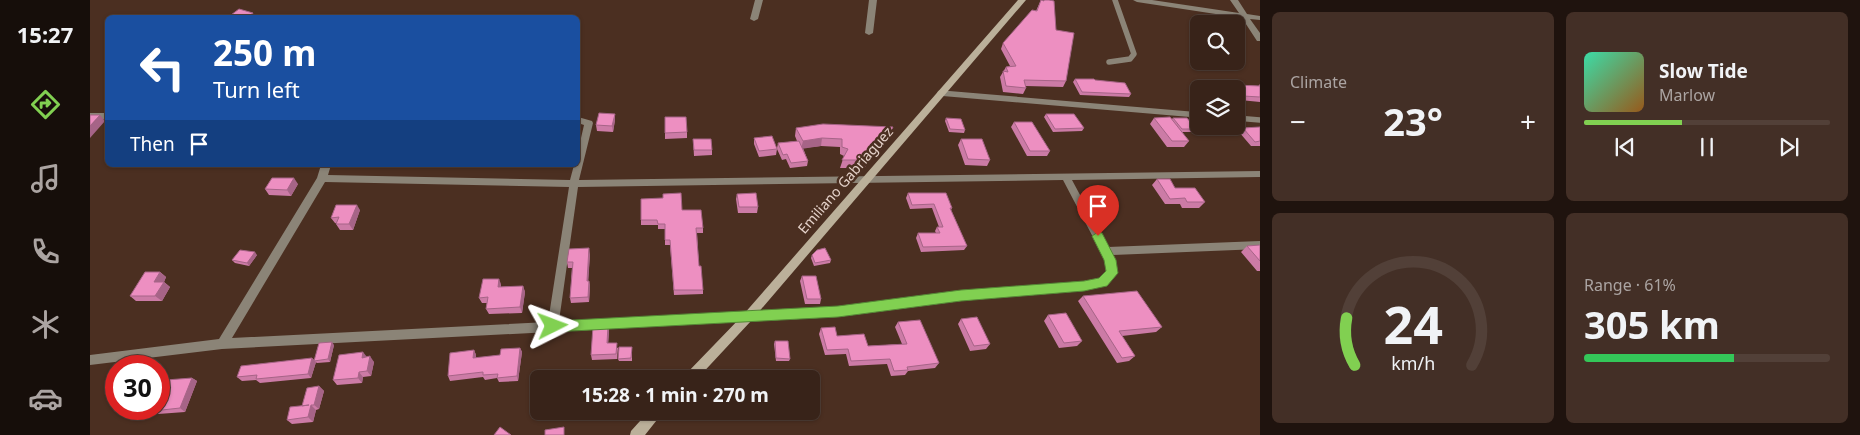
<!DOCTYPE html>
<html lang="en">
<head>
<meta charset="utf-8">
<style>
	:root { --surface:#382319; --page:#432f26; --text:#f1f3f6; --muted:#aba4a2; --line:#524038; --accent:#81d051 }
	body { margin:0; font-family:"Noto Sans",sans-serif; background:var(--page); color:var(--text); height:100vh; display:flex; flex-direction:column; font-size:19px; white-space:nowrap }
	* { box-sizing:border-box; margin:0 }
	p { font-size:16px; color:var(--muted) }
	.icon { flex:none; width:28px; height:28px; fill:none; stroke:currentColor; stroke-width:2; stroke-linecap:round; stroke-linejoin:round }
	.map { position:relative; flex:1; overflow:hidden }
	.panel { display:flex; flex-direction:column; gap:12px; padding:12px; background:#1f130e; width:600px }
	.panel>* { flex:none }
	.top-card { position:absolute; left:15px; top:15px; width:475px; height:152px; border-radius:8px; box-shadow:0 1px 4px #0004,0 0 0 1px var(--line); background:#1a4fa0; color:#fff; overflow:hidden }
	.fabs { position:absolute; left:1100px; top:15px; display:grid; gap:10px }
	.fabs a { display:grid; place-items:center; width:55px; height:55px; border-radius:8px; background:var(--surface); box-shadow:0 1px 4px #0004,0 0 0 1px var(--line); font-size:25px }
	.speed { position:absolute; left:15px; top:355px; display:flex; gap:10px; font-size:25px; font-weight:700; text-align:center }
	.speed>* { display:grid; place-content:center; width:65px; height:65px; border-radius:50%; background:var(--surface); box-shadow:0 1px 4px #0004,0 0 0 1px var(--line); line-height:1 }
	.speed .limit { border:8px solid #d22; background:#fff; color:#111 }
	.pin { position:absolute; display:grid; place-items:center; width:42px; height:42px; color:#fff; margin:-51px -21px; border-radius:50% 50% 50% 0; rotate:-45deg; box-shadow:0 0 5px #0007 }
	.pin .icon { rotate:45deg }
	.me { position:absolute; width:55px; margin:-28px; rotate:87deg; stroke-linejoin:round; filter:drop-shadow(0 0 4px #0008) }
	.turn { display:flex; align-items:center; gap:18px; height:105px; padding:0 25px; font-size:22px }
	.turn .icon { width:65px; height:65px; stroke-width:2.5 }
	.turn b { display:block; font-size:35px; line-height:42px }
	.then { display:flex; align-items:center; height:48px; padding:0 25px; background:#0003; gap:10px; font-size:19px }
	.big { font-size:38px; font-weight:700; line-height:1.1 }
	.panel .tile { flex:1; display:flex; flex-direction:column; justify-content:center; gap:8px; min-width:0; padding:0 18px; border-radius:8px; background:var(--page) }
	.panel .dial { align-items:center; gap:0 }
	.dial svg { height:130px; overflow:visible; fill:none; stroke:var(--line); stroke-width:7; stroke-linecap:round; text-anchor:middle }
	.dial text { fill:var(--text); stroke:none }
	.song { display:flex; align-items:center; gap:15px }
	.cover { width:60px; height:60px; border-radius:8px; background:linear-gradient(135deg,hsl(160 70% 55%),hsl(30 70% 35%)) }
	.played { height:5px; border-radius:2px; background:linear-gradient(90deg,var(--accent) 40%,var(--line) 40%) }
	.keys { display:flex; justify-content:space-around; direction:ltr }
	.heat { display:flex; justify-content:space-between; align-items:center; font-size:28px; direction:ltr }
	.charge { height:8px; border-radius:4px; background:linear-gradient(90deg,#34c759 61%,var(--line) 0) }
	.panel .tiles { flex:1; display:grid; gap:12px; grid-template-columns:repeat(2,1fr) }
	.trip { position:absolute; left:440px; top:370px; width:290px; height:50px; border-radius:8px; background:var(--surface); box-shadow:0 1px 4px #0004,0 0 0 1px var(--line); font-weight:700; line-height:50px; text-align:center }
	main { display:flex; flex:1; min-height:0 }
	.dock { display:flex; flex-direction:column; width:90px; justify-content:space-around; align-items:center; background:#160e0a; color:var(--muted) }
	.dock .icon { width:35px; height:35px }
	.dock .selected { color:var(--accent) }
	.dock b { font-size:22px; color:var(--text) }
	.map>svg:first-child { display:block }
</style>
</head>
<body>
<main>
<nav class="dock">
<b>15:27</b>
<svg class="icon selected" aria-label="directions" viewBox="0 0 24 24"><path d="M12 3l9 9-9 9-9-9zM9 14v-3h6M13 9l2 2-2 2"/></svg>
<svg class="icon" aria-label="music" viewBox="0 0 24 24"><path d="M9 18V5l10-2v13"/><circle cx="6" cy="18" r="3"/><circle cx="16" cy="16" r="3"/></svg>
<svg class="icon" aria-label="phone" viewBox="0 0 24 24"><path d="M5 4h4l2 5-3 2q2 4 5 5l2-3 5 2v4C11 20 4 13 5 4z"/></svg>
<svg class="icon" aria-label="climate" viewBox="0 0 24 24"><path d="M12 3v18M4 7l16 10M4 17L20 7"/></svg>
<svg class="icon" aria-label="car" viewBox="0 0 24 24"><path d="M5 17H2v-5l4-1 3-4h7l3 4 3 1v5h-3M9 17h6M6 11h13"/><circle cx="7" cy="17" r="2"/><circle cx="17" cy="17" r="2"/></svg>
</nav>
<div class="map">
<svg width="1170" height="435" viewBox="0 0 1170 435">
	<rect width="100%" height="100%" fill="#4b2f21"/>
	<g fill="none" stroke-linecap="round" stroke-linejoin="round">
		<path stroke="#8b8477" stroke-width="5.5" d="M1019,62L1040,59L1044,54L1025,0
			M850,93L1109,115
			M1146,118L1170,120"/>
		<path fill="#8b8477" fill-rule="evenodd" d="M665,0H673L668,19L664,21L660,19Z
			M779,0H787L783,33L779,35L775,33Z
			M1043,0H1062L1149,13L1140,0H1148L1157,14L1170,16V20L1160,19L1170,33V41H1167L1152,18L1047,2Z
			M0,113H18V119H0Z
			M488,117L502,121L503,123L489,180L1170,171V177L982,180L1018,247L1170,241V249L1023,255L1025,260L1027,273C1020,286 1008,287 994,291L871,301L748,317L132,349L0,365V355L129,339L227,178L231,165H241L238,175L480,180L484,165H488V151L494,125L488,123ZM973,180L1015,260L1016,271L1009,278L994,281L871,291L748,307L469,321L488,187ZM235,182L479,187L458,322L142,338Z"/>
		<path fill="#bbb09a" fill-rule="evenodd" d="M928,0H936L661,321L607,379H593L595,375L653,315Z
			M559,411H574L555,435H540L541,431Z"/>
	</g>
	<path fill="#cc7ba6" d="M951,0L966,30L976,81L973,87L936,86V88L933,94L913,92L910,77L916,67L920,66L911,49L913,43L946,11Z
		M985,79L1005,80L1041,94L1039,97L990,95L983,82Z
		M1145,85L1168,86L1170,85V102L1150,100L1146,95V89H1141Z
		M525,114V120L523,132L507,131L506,125Z
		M956,114L994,128L992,131L963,132L954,117Z
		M575,117L597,132V138L575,139Z
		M856,118L875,130L874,133L859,132L855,121Z
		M1064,118L1082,119L1083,118L1106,129L1104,132H1092L1099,141L1094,147H1077L1060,124Z
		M924,122L960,151L957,156H937L921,127Z
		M1170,127V146H1161L1149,132L1153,128Z
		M706,128L800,134L792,149L774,168H750L754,156L750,154V147L731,146L713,148L718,161L717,166L700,168L696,159L692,160L687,149L686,155L669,157L664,144V138L687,148L688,143L707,141L705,136Z
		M603,139L622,150V155L604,156Z
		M871,139L900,160L897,166L875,165L868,145Z
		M1067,179L1085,188L1115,202L1109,208H1092L1090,204H1075L1062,185Z
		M208,184L201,196L179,195L175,189Z
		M818,193L862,208L861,210L877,246L874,250L831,252L826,238L828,233H846L845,231L847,227H849L842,208L820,209L816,198Z
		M647,194L668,207L667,213H648L646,199Z
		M270,210L263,230H250L246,224L247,223H245L241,218Z
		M592,210L613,228V233H607L609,266L613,290V294L584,295L580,245H575V229H568V225H551V220Z
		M1170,245V271H1167L1151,252L1157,246Z
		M500,254L498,281H499L500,286L499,302L481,303L480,298L482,268H478L477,262Z
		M167,255L159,266L145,263L142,260Z
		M722,255L741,260L740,263L724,266L721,258Z
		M70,272L76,277L74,282L80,287L72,301H46L40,296Z
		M712,276L731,299L730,304H715L710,281Z
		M411,284V287L433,286L435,292L432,313L399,314L396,309L397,303H392L389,298Z
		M993,296L1072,327L1066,332L1032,336L1045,356L1039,361L1027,363L988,301Z
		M958,315L992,341L987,346L969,348L954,321Z
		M871,319L900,344L896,349L880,351L868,324Z
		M808,322L849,363L845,368L818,371L815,375L801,376L797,364L759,366L756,354L735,355L729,334L731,328L747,336L778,346L812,344L805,327Z
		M518,326L519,331L518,343L528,348L527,359L502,360L501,355Z
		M685,341L700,359L699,361H686L684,344Z
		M244,345L240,362L227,363L224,361Z
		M542,347V361H529L528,359Z
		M430,348L432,352L428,381L409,382L407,378L395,380L393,377L360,381L358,376L384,350L386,355V358L410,355Z
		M276,357L284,362L281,376L273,377L272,383L247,385L243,380Z
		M222,358L226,362L221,378L170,383L166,380L152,381L147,377Z
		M102,378L107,381L95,412L68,414L63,411L71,392Z
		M229,386L234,391L229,409L226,410L223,422L202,424L197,420L212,406Z
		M27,409H50L30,411Z
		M477,411H501V419L478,420L477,415Z
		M507,411H519V421H507Z"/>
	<path fill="#a66487" d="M163,13L165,18H156Z
		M525,114V120L523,132L522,126Z
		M10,115L15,121L0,138V126Z
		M803,127L800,134L792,149L774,168L777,160Z
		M732,138L731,146L711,149L713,141Z
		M204,178L208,184L201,196L197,190Z
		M267,205L270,210L263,230L259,224Z
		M499,248L500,254L498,286L497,281Z
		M165,252L167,255L159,266L157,263Z
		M70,272L76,277L74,282L80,287L72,301L65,296L64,282Z
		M409,279L411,284L410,292L408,287Z
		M499,281L500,286L499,302L498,297Z
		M433,286L435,292L432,313L430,307Z
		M518,326L519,331L518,348L517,343Z
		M242,342L244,345L240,362L238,359Z
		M430,348L432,352L428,381L427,376Z
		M384,350L386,355L385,362L383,358Z
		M273,352L277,357L272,358Z
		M280,356L284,362L281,376L277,371Z
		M222,358L226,362L221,378L218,374Z
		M269,372L273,377L272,383L268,378Z
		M102,378L107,381L95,412L90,408Z
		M229,386L234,391L229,409L224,405Z
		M221,405L226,410L223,422L218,417Z"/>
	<path fill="#ed8fc1" stroke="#a66487" d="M951,0L954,1V0H959L964,1L966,30L984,33L976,81L934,80L936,88L916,86L913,71L918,72L916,67L926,66L913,43L942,10L947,11Z
		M149,9L163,13L156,18H137Z
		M985,79H1004L1005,80L1035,83L1041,94L992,92Z
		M1145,85L1170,86L1169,85H1170V97L1153,96Z
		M509,113L525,114L522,126L506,125Z
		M956,114H984L994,128L965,129Z
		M0,115H10L0,126Z
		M575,117H596L597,132L575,133Z
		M1080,117L1099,141H1082L1064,118Z
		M856,118L871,119L875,130L860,129Z
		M1083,118H1097L1106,129H1092Z
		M924,122H942L960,151H940Z
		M733,124L803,127L795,141L777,160H752L758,149L752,147V139L732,138L713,141L706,128Z
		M1170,127V141L1165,142L1153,128Z
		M682,136L687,149L669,151L664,138Z
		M603,139H621L622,150H604Z
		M871,139H892L900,160L878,159Z
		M709,141L718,161L701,163L697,154L693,155L688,143Z
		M182,178H204L197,190L175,189Z
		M1067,179H1080L1085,188H1105L1115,202H1097L1095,198L1080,199Z
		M591,193L592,210H611L613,228H606L609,266H611L613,290H584L580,240H575V224H568L567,220H551V199L573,198V194Z
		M666,193L668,207H649L647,194Z
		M818,193H856L862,208H860L877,246L833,247L828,233H850L847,227H853L844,204L822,205Z
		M246,205H267L259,224H246L249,217L241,218Z
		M1170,245V261L1157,246Z
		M499,248L497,281H499L498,297L480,298L483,262H477L479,249Z
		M735,248L741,260L725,263L722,255L727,250Z
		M150,250L165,252L157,263L142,260Z
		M55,272H70L64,282H74L65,296H40Z
		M712,276H726L731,299H717Z
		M393,279H409L408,287L433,286L430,307L396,309L398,297L389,298Z
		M1047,291L1072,327L1029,331L1045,356L1032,358L993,296Z
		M976,313L992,341L974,343L958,315Z
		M887,317L900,344L884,346L871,319Z
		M830,320L849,363L817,367L818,370L804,371L800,359L761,361L758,349L737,350L731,328L745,327L747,336L774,334L778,346L817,344L808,322Z
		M503,326H518L517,343H527L526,354L501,355Z
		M685,341H698L700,359L686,358Z
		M242,342L238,359L224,361L229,343Z
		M529,347H542L541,358L528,359Z
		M430,348L427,376L407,378L408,374L393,375V372L358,376L360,353L384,350L383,358L410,355L411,349Z
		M273,352L272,358L280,356L277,371L269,372L268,378L243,380L249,355Z
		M222,358L218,374L166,379L167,375L147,377L151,366Z
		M102,378L90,408L63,411L64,409H69V392H71L76,380Z
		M229,386L224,405H221L218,417L197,420L200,407L219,405L212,406L217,388Z
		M477,411H500V414L477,415Z
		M507,411H518V419H506Z
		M410,427L421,435H404Z
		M474,427V435H455V430Z"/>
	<path fill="#81d051" stroke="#548735" d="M1008,232L1012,233L1026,260L1028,273L1017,286L994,291L871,301L748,317L463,332L458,330L456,326L458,322L463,321L748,306L871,290L994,281L1009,278L1016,271L1014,260L1002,236Z"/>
	<g text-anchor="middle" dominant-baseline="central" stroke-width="5" stroke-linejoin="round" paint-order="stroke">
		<g font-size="14" fill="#e5d2ca" stroke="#4b2f21">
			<text transform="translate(755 180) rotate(-49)">Emiliano Gabriaguez</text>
		</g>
	</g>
</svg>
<div class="fabs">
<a><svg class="icon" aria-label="search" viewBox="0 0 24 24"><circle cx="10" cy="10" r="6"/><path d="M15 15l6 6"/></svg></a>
<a><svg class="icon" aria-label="layers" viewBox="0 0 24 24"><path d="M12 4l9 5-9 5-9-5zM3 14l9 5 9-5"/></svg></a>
</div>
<div class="speed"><div class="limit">30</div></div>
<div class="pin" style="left:1008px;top:236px;background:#d93025"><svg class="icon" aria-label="arrive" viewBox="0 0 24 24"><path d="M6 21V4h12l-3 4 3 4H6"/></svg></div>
<svg class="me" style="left:463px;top:326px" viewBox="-20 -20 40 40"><path d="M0-17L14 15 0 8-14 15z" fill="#81d051" stroke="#fff" stroke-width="4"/></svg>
<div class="trip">15:28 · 1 min · 270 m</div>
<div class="top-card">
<div class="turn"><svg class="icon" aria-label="left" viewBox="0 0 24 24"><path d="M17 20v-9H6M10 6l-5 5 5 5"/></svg><div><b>250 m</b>Turn left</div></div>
<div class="then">Then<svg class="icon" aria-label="arrive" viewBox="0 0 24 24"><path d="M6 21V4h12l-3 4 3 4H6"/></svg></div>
</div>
</div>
<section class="panel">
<div class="tiles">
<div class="tile"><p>Climate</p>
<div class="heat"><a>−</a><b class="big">23°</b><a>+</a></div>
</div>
<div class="tile">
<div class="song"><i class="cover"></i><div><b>Slow Tide</b><p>Marlow</p></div></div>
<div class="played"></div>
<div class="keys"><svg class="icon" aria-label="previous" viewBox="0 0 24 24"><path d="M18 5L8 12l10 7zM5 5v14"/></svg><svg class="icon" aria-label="pause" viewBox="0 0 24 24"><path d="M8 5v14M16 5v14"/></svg><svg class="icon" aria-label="next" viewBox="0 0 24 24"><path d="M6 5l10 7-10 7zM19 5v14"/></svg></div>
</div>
<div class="tile dial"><svg viewBox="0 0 100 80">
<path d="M14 69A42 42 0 1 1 86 69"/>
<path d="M14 69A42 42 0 0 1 9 40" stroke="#81d051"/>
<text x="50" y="56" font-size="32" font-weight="700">24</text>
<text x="50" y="72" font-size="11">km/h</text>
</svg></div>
<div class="tile"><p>Range · 61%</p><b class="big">305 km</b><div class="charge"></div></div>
</div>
</section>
</main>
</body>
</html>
